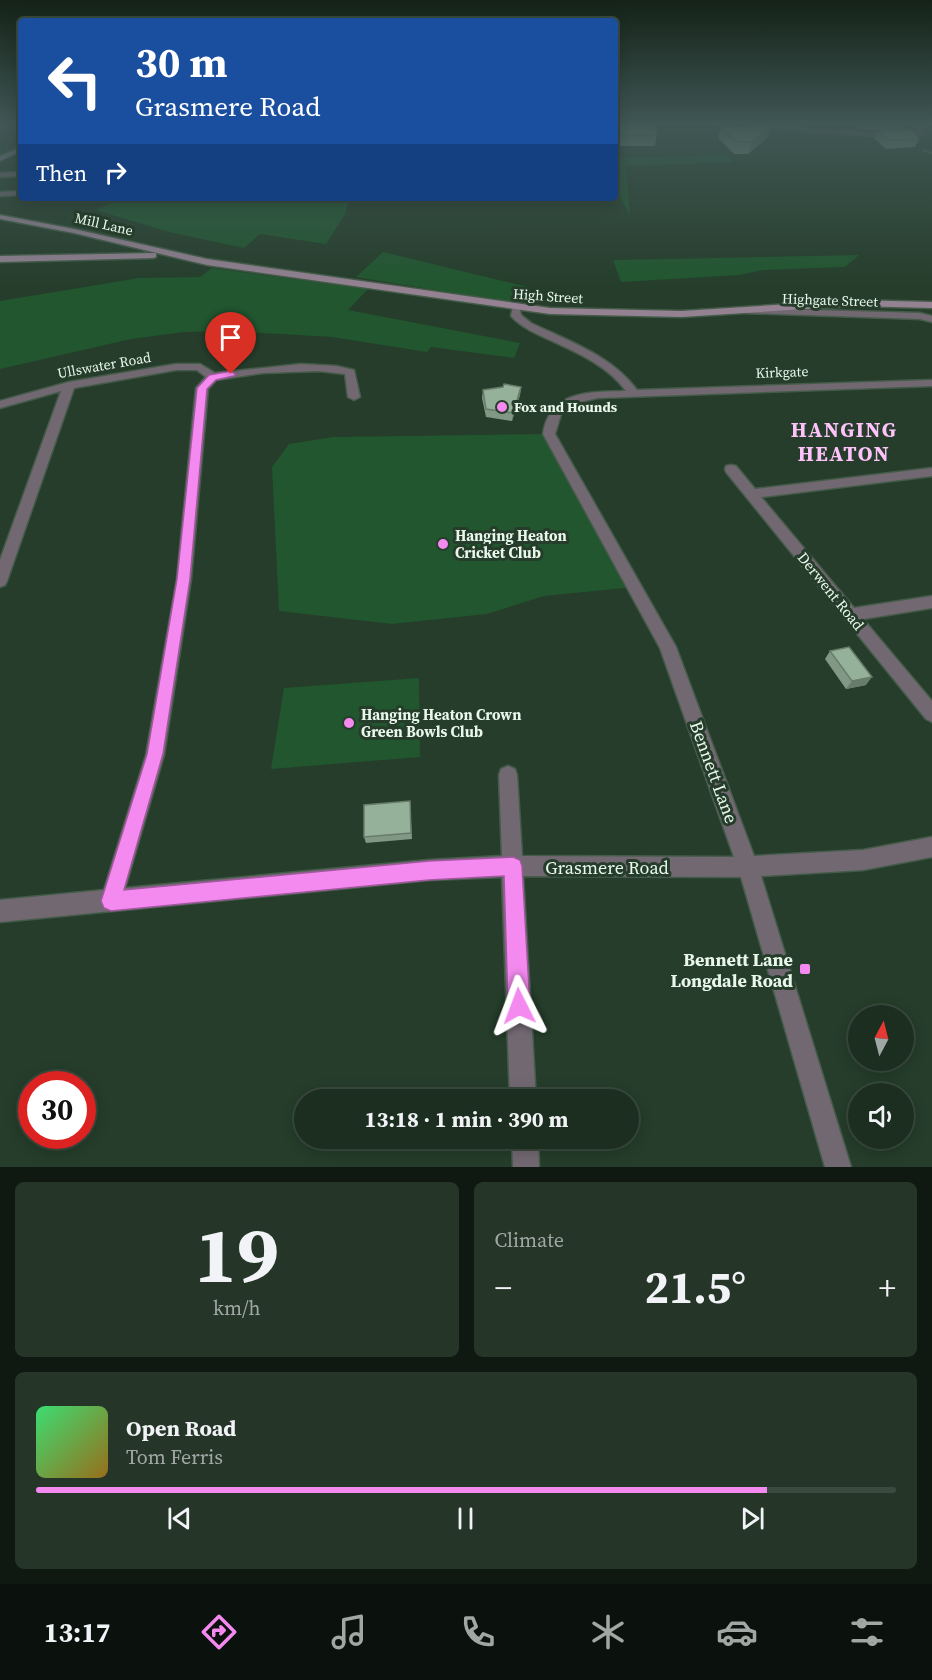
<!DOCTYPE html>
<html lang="en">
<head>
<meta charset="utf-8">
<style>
	:root { --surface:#1c2e20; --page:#253629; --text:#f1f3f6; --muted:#a0a8a5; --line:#3a4a3e; --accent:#f489f0 }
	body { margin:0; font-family:"Source Serif 4",serif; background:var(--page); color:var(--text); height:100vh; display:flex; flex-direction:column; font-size:22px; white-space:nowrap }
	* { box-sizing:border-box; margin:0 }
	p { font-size:20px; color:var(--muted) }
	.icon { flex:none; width:33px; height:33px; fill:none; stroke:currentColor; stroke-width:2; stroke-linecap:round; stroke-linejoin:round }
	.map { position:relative; height:1167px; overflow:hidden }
	.panel { display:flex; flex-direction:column; gap:15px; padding:15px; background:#0f1912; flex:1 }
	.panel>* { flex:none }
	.banner { position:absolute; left:18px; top:18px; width:600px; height:183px; border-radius:6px; box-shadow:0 3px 15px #0003,0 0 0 2px var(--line); background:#1a4fa0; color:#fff; overflow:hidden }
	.needle { width:39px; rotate:7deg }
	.buttons { position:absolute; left:848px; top:1005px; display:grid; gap:12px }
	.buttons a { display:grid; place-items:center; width:66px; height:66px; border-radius:50%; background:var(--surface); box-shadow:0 3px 15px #0003,0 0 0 2px var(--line); font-size:30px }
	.speed { position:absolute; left:18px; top:1071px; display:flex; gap:12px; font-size:30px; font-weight:700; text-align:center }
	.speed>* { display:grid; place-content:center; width:78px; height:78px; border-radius:50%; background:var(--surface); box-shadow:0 3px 15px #0003,0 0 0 2px var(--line); line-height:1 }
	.speed .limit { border:9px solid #d22; background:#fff; color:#111 }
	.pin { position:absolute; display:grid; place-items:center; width:51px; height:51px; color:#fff; margin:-62px -26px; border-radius:50% 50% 50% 0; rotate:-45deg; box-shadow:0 0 6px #0007 }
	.pin .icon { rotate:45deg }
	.me { position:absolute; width:66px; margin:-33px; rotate:357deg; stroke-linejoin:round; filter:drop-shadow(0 0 4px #0008) }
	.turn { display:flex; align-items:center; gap:21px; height:126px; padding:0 18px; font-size:27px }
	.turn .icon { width:78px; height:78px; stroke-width:2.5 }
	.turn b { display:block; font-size:42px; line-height:51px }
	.then { display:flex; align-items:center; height:57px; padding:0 18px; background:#0003; gap:12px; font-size:22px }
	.big { font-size:45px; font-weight:700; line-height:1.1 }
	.panel .tile { flex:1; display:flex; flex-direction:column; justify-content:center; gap:9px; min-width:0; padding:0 21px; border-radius:9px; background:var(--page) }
	.panel .dial { align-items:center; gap:0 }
	.dial b { font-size:78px; line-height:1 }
	.song { display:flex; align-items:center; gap:18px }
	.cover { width:72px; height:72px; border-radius:9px; background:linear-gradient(135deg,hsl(140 70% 55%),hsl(40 70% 35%)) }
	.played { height:6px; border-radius:3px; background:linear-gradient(90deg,var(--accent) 85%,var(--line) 85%) }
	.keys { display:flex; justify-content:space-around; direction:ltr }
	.heat { display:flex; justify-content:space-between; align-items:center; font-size:33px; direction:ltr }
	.panel .tiles { flex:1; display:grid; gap:15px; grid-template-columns:1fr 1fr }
	.tile:last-child { grid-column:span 2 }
	.trip { position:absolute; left:294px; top:1089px; width:345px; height:60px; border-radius:30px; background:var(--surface); box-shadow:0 3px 15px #0003,0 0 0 2px var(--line); font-weight:700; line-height:60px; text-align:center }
	.dock { display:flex; height:96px; justify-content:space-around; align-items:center; background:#0b120d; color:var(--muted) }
	.dock .icon { width:42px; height:42px }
	.dock .selected { color:var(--accent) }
	.dock b { font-size:27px; color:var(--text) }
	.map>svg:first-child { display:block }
</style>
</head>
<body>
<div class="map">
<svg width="932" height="1167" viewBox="0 0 932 1167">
	<rect width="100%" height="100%" fill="#253d2a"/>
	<path fill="#21562f" d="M728,155L733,162L626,166L630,215L615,189V158Z
		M123,198H349L345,214L326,244L260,234L244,248L169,232L96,210Z
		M383,252L528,287L521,304L356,277Z
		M859,255L845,267L763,270L739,275L621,282L613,260Z
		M212,268L368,289L348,310L520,343L514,358L431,347L427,352L332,337L227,331L184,332L131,339L0,369V301L139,278L200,277Z
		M549,434L634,587L544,596L487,614L392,624L279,611L272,467L289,444L333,437Z
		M419,678L420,757L271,769L284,688Z"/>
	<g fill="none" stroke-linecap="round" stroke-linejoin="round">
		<path stroke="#466c52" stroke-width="2" d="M923,150L932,153"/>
		<g stroke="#455b49" stroke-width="3">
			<path id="street" d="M715,125L902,134L918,132L917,125H923L924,134L902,138Z
				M21,172V176L0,177V173Z
				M21,191V195L0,196V192Z
				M513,306H519L521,315L531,323C568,341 611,355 637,390L932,380V386L598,398L575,403L562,411L555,434L676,647L754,856L863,850L932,837V857L863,870L761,876L851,1167H825L741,877L523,876L536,1100H510L502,877L429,880L0,922V900L104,890L146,755L177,579L196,388L206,377L197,370H176L74,388L7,581L5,585L0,587V560L61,391L0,408V401L69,382L176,364H200L215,373L301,364L336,366L354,370L360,397L354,400L348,397L345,374L319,371L263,373L216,380L208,389L191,579L164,755L125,888L429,860L502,856L499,775L501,769L508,766L515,769L517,775L522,856L734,857L660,648L543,434C550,390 589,392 626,391C608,366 578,353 552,341C537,334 522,328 511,316Z
				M748,308L920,313L932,316V322L920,319L745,313L743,311Z
				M731,465L736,466L755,489L932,468V476L761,497L854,608L932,596V608L863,619L932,701V722L926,719L726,472L725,469L726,466Z
				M512,1138H538L539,1167H513Z"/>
		</g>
		<g stroke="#455b49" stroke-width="3">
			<path id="secondary" d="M21,147V151L0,161V156Z
				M0,215L74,229L207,259L550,308L682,311L853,300L932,302V308L853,306L682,317L550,314L207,265L74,233L0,219Z
				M156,253V257L153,258L0,262V256Z"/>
		</g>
		<use href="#street" fill="#726872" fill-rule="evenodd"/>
		<use href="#secondary" fill="#948292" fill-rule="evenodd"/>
		<g stroke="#bcccbf" stroke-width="3">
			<path id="rail" d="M0,127L7,125"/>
		</g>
		<use href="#rail" stroke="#253d2a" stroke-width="2" stroke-dasharray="6" stroke-linecap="butt"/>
	</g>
	<path fill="#809884" d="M615,125L657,134L655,146H615Z
		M858,125H903L901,130L919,139L915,147L886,149L874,138L877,130H864Z
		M721,127L768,137L748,154H734L718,138Z
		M521,387L520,395L512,421L486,417L482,398L483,390Z
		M830,651L866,685L846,689L825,659Z
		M410,801L412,839L366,843L364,837Z"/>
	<path fill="#687c6b" d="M771,125L768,137L748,154L752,142Z
		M521,387L520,395L512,421L513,413Z
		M872,677L866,685L846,689L852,681Z"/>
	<path fill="#95b199" stroke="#687c6b" stroke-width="1.5" d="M615,125H655L657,134L615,135Z
		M771,125L752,142H737L721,127Z
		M878,130H912L919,139L890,140Z
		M504,384L521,387L513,413L486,409L483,390L503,387Z
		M849,647L872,677L852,681L830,651Z
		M410,801L411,833L364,837V805Z"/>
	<linearGradient id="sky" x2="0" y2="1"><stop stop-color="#142217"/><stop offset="0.43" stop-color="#405755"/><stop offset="1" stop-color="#405755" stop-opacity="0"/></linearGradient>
	<rect width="932" height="288" fill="url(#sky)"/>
	<path fill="#f489f0" stroke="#9f599c" stroke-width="1.5" d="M231,371L236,374L234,376L216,380L207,389L190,579L163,754L124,890L429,861L513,857L520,860L522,866L530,1006L526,1014L519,1017L512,1014L508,1006L504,876L429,880L111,911L104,908L101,901L147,754L177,579L197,388L209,375Z"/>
	<g fill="#f489f0" stroke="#253d2a" stroke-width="2">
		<circle cx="502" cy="407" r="6"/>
		<circle cx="443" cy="544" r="6"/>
		<circle cx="349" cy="723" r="6"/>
		<rect x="799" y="963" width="12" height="12" rx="3"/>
	</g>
	<g text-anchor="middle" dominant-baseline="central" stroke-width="6" stroke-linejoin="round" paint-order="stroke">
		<g font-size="14" fill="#eaf8ec" stroke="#253d2a">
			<text transform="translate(104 224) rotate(13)">Mill Lane</text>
			<text transform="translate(548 296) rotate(4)">High Street</text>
			<text transform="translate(830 300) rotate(2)">Highgate Street</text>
			<text transform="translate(104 365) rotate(-10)">Ullswater Road</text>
			<text transform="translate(782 372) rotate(-2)">Kirkgate</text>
		</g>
		<g font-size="14" font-weight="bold" fill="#eaf8ec" stroke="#253d2a" text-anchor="start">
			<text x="514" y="407">Fox and Hounds</text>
		</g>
		<g font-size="15" font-weight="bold" fill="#eaf8ec" stroke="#253d2a" text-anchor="start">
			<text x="455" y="535">Hanging Heaton<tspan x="455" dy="17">Cricket Club</tspan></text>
			<text x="361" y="714">Hanging Heaton Crown<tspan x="361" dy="17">Green Bowls Club</tspan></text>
		</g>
		<g font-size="15" fill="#eaf8ec" stroke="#253d2a">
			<text transform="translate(831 591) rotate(51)">Derwent Road</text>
		</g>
		<g font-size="18" fill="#eaf8ec" stroke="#253d2a">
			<text transform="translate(714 772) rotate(70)">Bennett Lane</text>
			<text x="607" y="867">Grasmere Road</text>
		</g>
		<g font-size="18" font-weight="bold" fill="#eaf8ec" stroke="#253d2a" text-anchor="end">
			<text x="793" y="959">Bennett Lane<tspan x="793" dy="21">Longdale Road</tspan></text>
		</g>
		<g font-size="21" font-weight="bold" letter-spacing="1.5" fill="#ffc3fb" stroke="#253d2a">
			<text x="844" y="429">HANGING<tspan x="844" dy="24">HEATON</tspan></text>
		</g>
	</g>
</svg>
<div class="buttons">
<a><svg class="needle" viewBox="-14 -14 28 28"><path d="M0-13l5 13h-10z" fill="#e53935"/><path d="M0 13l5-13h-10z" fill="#a0a8a5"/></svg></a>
<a><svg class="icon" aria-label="sound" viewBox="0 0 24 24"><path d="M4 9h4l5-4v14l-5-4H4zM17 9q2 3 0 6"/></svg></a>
</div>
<div class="speed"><div class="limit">30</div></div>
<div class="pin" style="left:231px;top:374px;background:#d93025"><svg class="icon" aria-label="arrive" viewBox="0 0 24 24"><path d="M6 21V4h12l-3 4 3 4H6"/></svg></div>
<svg class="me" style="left:519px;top:1006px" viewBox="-20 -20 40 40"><path d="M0-17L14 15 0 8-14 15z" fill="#f489f0" stroke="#fff" stroke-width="4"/></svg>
<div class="trip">13:18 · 1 min · 390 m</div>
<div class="banner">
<div class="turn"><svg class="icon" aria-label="left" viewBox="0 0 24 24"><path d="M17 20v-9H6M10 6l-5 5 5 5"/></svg><div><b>30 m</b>Grasmere Road</div></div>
<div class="then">Then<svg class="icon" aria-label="right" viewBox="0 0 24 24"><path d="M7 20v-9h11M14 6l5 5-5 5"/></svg></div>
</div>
</div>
<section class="panel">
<div class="tiles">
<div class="tile dial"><b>19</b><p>km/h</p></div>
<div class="tile"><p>Climate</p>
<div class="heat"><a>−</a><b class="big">21.5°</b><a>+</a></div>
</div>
<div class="tile">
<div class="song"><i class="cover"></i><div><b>Open Road</b><p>Tom Ferris</p></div></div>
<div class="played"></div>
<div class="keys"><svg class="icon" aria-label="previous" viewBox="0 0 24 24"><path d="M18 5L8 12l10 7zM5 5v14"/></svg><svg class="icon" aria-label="pause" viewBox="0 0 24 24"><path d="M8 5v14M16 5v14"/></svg><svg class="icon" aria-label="next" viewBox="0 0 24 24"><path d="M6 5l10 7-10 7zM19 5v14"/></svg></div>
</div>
</div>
</section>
<nav class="dock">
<b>13:17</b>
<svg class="icon selected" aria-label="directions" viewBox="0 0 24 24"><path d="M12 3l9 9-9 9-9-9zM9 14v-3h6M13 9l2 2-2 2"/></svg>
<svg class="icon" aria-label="music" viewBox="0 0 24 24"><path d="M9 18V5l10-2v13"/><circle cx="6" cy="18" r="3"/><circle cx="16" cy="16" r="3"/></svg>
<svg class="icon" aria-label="phone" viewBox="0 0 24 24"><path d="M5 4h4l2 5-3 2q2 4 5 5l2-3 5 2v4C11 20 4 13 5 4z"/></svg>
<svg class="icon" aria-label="climate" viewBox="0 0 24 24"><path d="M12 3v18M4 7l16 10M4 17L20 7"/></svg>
<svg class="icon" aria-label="car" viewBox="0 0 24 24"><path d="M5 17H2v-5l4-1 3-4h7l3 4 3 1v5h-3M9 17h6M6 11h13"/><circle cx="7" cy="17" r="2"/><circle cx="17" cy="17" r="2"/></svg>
<svg class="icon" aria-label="filters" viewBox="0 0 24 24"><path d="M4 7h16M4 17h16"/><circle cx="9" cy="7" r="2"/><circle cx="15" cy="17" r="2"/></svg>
</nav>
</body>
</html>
